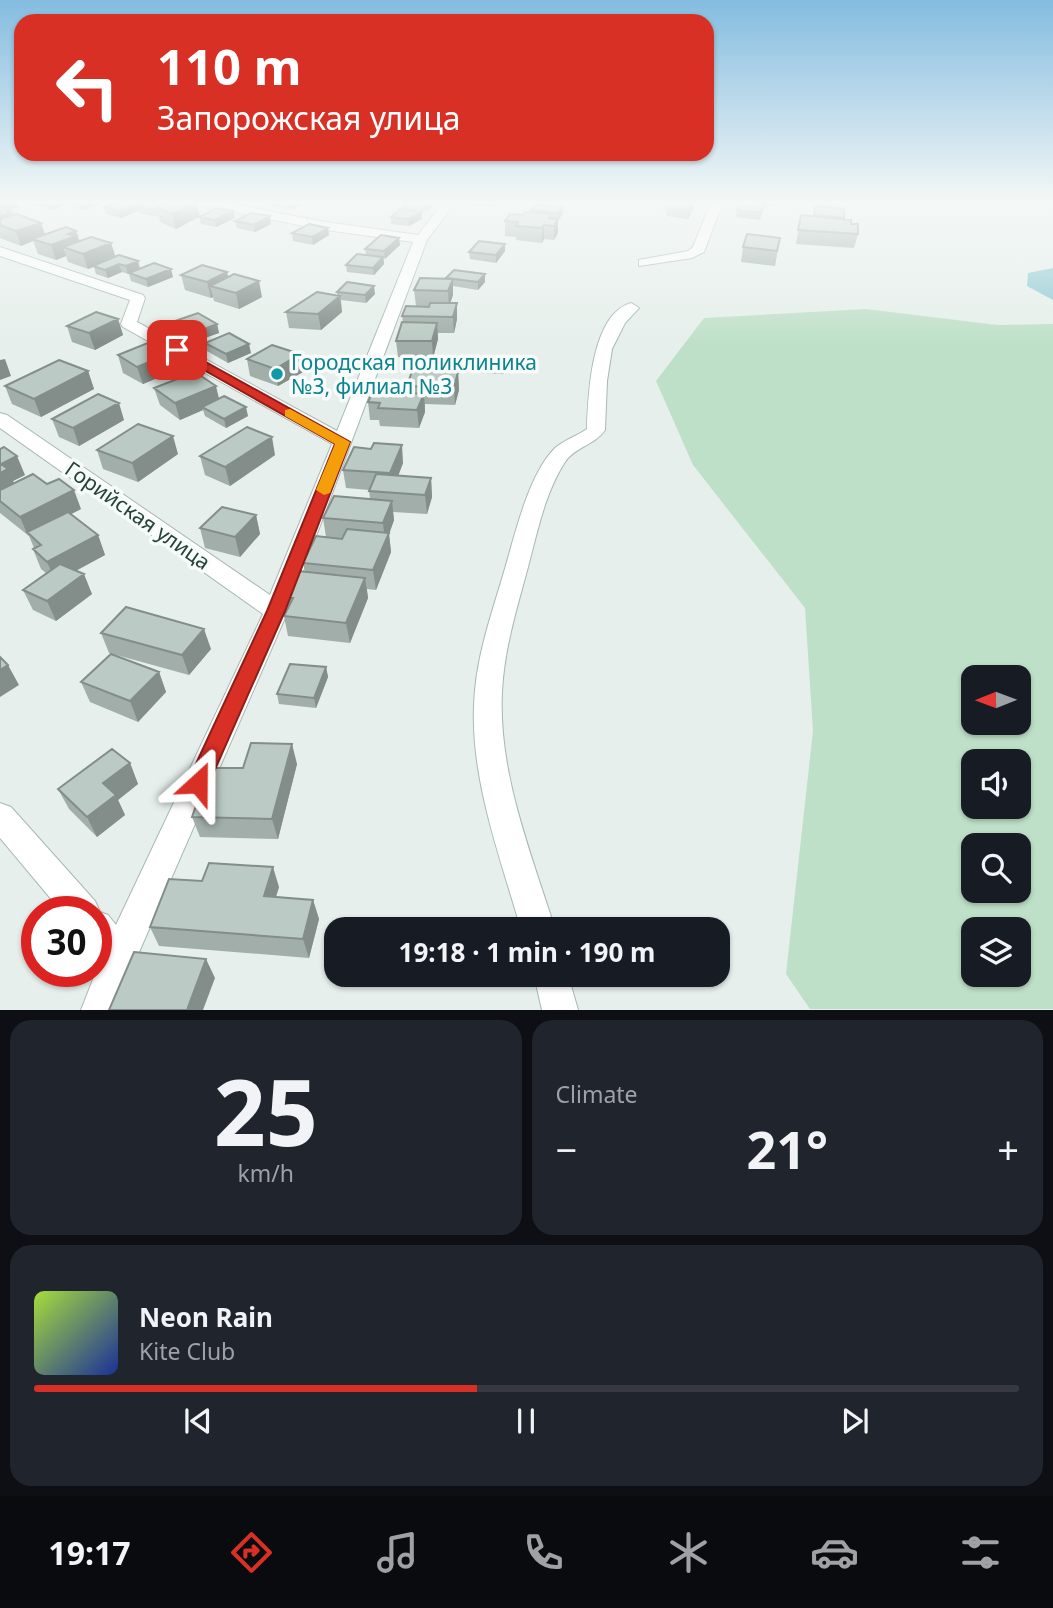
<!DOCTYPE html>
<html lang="en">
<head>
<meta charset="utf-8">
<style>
	:root { --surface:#171b24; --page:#20242c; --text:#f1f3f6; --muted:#9ea1a6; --line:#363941; --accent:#d93025 }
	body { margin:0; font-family:"Noto Sans",sans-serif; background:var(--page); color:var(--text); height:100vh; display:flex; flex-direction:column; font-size:26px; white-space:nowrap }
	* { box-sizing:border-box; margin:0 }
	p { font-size:23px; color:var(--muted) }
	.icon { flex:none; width:38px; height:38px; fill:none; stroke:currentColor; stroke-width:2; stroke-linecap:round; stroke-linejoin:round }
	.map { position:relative; height:1010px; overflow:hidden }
	.drawer { display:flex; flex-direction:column; gap:10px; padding:10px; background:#0d0f14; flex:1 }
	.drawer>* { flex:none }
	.top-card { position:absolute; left:14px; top:14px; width:700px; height:147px; border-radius:21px; box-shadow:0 2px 5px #0004; background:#d93025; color:#fff; overflow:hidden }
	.needle { width:46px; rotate:269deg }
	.controls { position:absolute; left:961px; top:665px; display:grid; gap:14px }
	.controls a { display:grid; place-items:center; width:70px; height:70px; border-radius:14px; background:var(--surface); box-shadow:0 2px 5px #0004; font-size:35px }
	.speed { position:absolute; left:21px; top:896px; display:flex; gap:14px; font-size:35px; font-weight:700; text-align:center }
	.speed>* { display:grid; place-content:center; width:91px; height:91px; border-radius:50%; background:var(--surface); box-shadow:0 2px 5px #0004; line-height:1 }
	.speed .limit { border:10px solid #d22; background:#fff; color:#111 }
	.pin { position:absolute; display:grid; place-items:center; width:60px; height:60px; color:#fff; margin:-30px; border-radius:14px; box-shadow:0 4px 10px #0006 }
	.me { position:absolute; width:77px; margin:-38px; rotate:24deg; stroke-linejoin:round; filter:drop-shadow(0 0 5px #0008) }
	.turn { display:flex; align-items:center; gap:24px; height:147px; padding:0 28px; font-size:32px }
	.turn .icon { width:91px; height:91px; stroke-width:2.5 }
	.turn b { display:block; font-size:49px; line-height:60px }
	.big { font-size:52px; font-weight:700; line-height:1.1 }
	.drawer .tile { flex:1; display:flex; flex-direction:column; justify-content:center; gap:10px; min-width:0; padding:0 24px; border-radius:21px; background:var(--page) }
	.drawer .dial { align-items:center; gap:0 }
	.dial b { font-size:91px; line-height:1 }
	.song { display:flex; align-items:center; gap:21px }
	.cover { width:84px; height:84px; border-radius:10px; background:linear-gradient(135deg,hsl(80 70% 55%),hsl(230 70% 35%)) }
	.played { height:7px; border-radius:4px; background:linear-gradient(90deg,var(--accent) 45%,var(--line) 45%) }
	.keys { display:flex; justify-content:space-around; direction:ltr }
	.heat { display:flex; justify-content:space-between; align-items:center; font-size:38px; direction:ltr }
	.drawer .tiles { flex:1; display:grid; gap:10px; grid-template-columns:1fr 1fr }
	.tile:last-child { grid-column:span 2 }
	.trip { position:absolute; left:324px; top:917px; width:406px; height:70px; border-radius:21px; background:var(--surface); box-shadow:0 2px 5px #0004; font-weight:700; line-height:70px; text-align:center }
	.dock { display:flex; height:112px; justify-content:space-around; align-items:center; background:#090b0e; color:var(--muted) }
	.dock .icon { width:49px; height:49px }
	.dock .selected { color:var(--accent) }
	.dock b { font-size:32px; color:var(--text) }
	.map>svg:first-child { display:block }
</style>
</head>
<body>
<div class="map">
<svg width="1053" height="1010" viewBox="0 0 1053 1010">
	<rect width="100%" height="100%" fill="#e6efeb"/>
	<path fill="#bfe0c8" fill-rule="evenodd" d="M866,309L997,325L1053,324V1009H810L786,974L813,731L805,608L693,465L656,381L704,318ZM973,677H1018V723H973ZM973,761H1018V807H973ZM973,845H1018V891H973ZM973,929H1018V975H973Z"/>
	<path fill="#8ec9d4" d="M1053,268V300L1027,286L1028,273Z"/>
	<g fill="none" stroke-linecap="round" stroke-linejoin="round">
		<g stroke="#a8b8b2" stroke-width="2">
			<path id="street" d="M199,202H223L319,221L418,235L444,202H456L427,240L288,611L136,959L117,1010H81L101,959L96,953V912H62L0,838V803L11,807L95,901L100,912L108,915L116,925L263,614L0,428V413L7,415L270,595L332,444L123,327L121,324L130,300L0,256V247L143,295L145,298L137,322L337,431L413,242L319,229L205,206Z
				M711,202H723L704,252L692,258L639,266V260L688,251L693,247Z
				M631,303L639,308L625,323L612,349L607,381L605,430C595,445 575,447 565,462C545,493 537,533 528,567C517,608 504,649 502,692C498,773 531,853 555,929H521C499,853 467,771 475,690C479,647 494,607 506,565C516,531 529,474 555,448C564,440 577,436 587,429C588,396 591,314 631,303Z
				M534,975H568L578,1010H542Z"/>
		</g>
		<use href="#street" fill="#fff" fill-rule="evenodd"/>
	</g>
	<path fill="#a1aea9" d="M0,202H17L19,207L6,211L12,215L41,223L45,234L76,231L79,241L111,243L115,257L138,261L140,269L173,277L148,287L131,281L129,274L122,272L108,278L96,274L94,267L88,269L68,262L66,256L56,260L38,254L33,241L21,246L0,238Z
		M27,202H107L85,210L71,207L70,203L53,210L28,204Z
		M144,202V203L200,216L233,211L235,218L216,227L201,224L199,217L176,229L160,222L159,217L139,213L138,211L121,218L106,214L104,207Z
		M272,202H309H303L294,209L273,207Z
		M391,202H437L427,211L402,209V203Z
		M469,202H497L493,207L469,205Z
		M664,202H695L694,207L688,219L666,216L667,211L663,210Z
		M740,202H779L778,206L765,205L760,220L736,217L737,210Z
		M815,206L844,209V219L851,224L858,234L854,248L796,244L801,215L813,216Z
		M531,210L563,214L558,220V233L554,240L544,239L542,243L516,240V237L505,236V221L531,213Z
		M422,212V219L409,226L391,224V217Z
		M235,221L271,224L255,232L237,228Z
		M292,233L329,235L313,245L293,241Z
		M780,238L775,266L741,262L743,247Z
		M400,245L384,259V264L374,275L347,272L346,265L366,255L365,249Z
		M505,251L496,263L470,259L469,252Z
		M485,274V282L478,290L453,286V295L450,303L457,319L454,333H438V339L433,358L398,357L396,341L403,322L402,316L416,306L414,290L446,279V278Z
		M181,275L228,277L262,297L239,309L214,301L213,297L211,298L185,290Z
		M337,292L375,294L366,303L341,300L342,312L321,330L289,328L286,312L337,295Z
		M118,319L123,335L95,350L72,342L67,326Z
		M175,321L217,324L219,333L196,341L177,329Z
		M205,343L251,353L228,363L207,351Z
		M168,348L173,365L168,367L169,373L143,384L123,373L118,355Z
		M300,354L303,372L278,386L250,376L247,359Z
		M505,358L504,374L480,373L479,364Z
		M88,371L94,389L41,417L12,404L5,386Z
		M458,372L459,390L455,405L425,404V412L419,428L380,426L379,420H370L368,402L408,393L407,386Z
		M154,388L248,416L226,428L205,416L203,410L180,420L160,405Z
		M52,419L124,420L79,446L59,437Z
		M0,449L25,475L13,481L14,484L81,509L71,514L98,535L105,555L76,571L92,594L56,621L33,610L23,590L46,573L41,569L33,549L34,548L29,536L0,513Z
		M97,450L178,454L138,482L103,469Z
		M275,455L230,486L205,475L200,456Z
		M403,463L398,476L431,478L432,497L427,514L393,512L394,520L389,534L391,552L376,590L367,589L368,598L350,643L288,636L284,616L287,611L284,598L305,572L303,563L326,537L323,518L370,499L369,490L346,488L343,470Z
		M256,515L260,534L240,557L205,548L200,528Z
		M101,633L211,649L189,675L109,653Z
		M326,667L328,677L316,708L279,704L277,694Z
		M159,672L166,692L138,722L90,702L81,682Z
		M130,763L138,784L118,800L125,815L97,837L69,809L58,789Z
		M297,764L278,839L200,837L192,817L243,768Z
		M202,881L279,887L276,897L313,900L319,919L309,958L159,946L150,927Z"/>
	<path fill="#838d89" d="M10,202H17L19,207L0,213V205Z
		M51,202H69L70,203L53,210Z
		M82,202H107L85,210Z
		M140,202H144L145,207L137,206L138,211L121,218L119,211Z
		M197,202L200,216L176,229L172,214Z
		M293,202H303L294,209Z
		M426,202H437L427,211Z
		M691,202H695L694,207L688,219L689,205Z
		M564,207L563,214L558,220V233L554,240V226L558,219V213Z
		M233,211L235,218L216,227L215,220Z
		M11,212L13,219L0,225V216Z
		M422,212V219L409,226L408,219Z
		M270,216L271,224L255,232L254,225Z
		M41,223L46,237L32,239L33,241L21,246L16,231Z
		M544,225V239L542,243V228Z
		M328,228L329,235L313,245L312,237Z
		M76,231L81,245L63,247L66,256L56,260L51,245L68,234Z
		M399,238L400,245L385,259L384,251Z
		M111,243L116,258L88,269L83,254Z
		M505,244V251L496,263V255Z
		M383,257L384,264L374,275L373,268Z
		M138,261L140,269L128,274L126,266Z
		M119,264L122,272L108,278L105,270Z
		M171,269L173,277L148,287L146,279Z
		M227,272L231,288L210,286L213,297L211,298L207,282Z
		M485,274V282L478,290V282Z
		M453,279V295L449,307L448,291Z
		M259,281L262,297L239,309L236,293Z
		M374,286L375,294L366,303L365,295Z
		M340,296L342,312L321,330L318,314Z
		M457,303V319L454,333L453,317Z
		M118,319L123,335L95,350L89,333Z
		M437,323L438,339L433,358L432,341Z
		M217,324L219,333L196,341L194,333Z
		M249,344L251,353L228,363L226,354Z
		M168,348L173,365L168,367L169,373L143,384L137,367L158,352Z
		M300,354L303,372L278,386L275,369Z
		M5,359L11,376L0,380V360Z
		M88,371L94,389L41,417L34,399Z
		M458,372L459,390L455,405L454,388Z
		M216,386L220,403L202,407L203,410L180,420L175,403Z
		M424,394L425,412L419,428L417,410Z
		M119,403L124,420L79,446L73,428Z
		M246,407L248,416L226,428L224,419Z
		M173,436L178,454L138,482L132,463Z
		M272,437L275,455L230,486L225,467Z
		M402,445L403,463L392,492L390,473Z
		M17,456L25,475L13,481L16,488L0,495V473L1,464Z
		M431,478L432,497L427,514L425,495Z
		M74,490L81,509L30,535L27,532L28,536L20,517Z
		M392,501L394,520L389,534L391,552L376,590L373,570L385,541L383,523Z
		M256,515L260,534L240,557L235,537Z
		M98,535L105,555L56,581L47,562Z
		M84,574L92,594L56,621L47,601Z
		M365,578L368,598L350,643L346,623Z
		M204,629L211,649L189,675L182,655Z
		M8,665L19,685L0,697V670Z
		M326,667L328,677L316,708L314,698Z
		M159,672L166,692L138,722L130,701Z
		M292,744L297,764L278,839L272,819Z
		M130,763L138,784L118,800L125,815L97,837L87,817L103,783Z
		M273,867L279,887L270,915L264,896Z
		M313,900L319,919L309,958L303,939Z
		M206,959L215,978L203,1010H187Z"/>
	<path fill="#bbcac4" stroke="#838d89" stroke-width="2" d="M0,202H10L0,205Z
		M117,202H140L119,211L104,207Z
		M149,202H170L157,208V210L137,206Z
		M170,202H197L172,214L157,208Z
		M668,202H691L689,205Z
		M740,202H754L765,203L761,213L737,210Z
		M536,204L564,207L558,213L531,210Z
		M815,206L844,209V218L814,215Z
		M217,208L233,211L215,220L199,217Z
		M0,209L11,212L0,216Z
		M400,209L422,212L408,219L391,217Z
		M525,212L551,214L549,218L558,219L554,226L544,225L542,228L516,226L518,222L505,221L510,214L523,215Z
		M251,213L270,216L254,225L235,221Z
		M16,214L41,223L16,231L0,225V219Z
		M801,215L851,220V224H858V234L798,230Z
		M309,224L328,228L312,237L292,233Z
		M66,227L76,231L68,234L76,236L51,245L32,239Z
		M747,234L780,238L777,251L743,247Z
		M381,235L399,238L384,251L365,249Z
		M91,237L111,243L83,254L63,247Z
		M479,241L505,244L496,255L469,252Z
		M357,254L383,257L373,268L346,265Z
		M119,255L138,261L126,266L119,264L105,270L93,266Z
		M154,263L171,269L146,279L129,273Z
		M202,265L227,272L207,282L181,275Z
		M454,270L485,274L478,282L446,278Z
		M234,274L259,281L236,293L210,286Z
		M420,278L453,279L448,291L414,290Z
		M347,282L374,286L365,295L337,292Z
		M317,292L340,296L318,314L286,312Z
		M430,303H457L453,317L402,316L406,306L429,307Z
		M96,312L118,319L89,333L67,326Z
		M198,313L217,324L194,333L175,321Z
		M402,322L437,323L432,341H396Z
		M229,333L249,344L226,354L205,343Z
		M155,340L168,348L158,352L164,356L137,367L118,355Z
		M272,345L300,354L275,369L247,359Z
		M481,357L505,358L504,365L479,364Z
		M59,360L88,371L34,399L5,386Z
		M412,371L458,372L454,388L407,386Z
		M195,372L216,386L175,403L154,388Z
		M373,391L424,394L417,410L378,408L380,403L368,402Z
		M98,394L119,403L73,428L52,419Z
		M224,396L246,407L224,419L202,407Z
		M138,424L173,436L132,463L97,450Z
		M247,427L272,437L225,467L200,456Z
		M374,443L402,445L390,473L343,470L354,447L371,449Z
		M4,447L17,456L1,464L8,469L0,473V449Z
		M33,474L47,484L59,479L74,490L20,517L0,501V490Z
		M376,474L431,478L425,495L369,491Z
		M334,496L392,501L383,523L323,518Z
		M222,507L256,515L235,537L200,528Z
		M68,512L98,535L47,562L33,549L41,545L27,532Z
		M347,529L389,533L373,570L303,563L316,536L342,539Z
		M60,564L84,574L47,601L23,590Z
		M298,571L365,578L346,623L284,616L293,598H284Z
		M126,607L204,629L182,655L101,633Z
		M111,654L159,672L130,701L81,682Z
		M0,657L8,665L0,670Z
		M290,664L326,667L314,698L277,694Z
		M251,743L292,744L272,819L192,817L209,768H243Z
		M112,749L130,763L103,783L116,795L87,817L58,789Z
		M209,863L273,867L264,896L313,900L303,939L150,927L169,879L202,881Z
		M134,952L206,959L187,1010H109Z"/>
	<linearGradient id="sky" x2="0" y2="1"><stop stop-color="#84bce0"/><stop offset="0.59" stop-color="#f4f8f6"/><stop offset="1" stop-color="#f4f8f6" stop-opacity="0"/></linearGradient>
	<rect width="1053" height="343" fill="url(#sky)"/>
	<path fill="#d93025" stroke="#8d1f18" stroke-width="2" d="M177,346L350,442L285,611L209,783L206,790L198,793L190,790L187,783L267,611L335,444L172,352V347Z"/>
	<path fill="#f59e0b" d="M290,409L350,442L330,493L324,495L316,490L335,444L285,416V410Z"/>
	<circle fill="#0f9aa8" stroke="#f7fbf9" stroke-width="2.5" cx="277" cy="374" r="7"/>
	<g text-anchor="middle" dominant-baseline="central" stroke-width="7" stroke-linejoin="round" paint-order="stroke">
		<g font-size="21" fill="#0d838f" stroke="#f7fbf9" text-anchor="start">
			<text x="291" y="362">Городская поликлиника<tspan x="291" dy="24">№3, филиал №3</tspan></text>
		</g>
		<g font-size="21" fill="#24423a" stroke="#f7fbf9">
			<text transform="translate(138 515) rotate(35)">Горийская улица</text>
		</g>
	</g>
</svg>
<div class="controls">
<a><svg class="needle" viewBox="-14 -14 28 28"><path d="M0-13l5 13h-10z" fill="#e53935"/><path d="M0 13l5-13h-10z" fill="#9ea1a6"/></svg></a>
<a><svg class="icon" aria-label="sound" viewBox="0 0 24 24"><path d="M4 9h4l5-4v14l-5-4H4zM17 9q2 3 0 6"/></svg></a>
<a><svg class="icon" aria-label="search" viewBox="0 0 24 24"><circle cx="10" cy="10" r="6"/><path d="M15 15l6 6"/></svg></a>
<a><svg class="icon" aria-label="layers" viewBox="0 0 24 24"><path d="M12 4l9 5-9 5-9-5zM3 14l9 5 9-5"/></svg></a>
</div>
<div class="speed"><div class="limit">30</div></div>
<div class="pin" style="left:177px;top:350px;background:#d93025"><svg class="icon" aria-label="arrive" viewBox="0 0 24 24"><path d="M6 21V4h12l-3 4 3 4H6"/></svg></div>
<svg class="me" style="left:198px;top:783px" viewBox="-20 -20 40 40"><path d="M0-17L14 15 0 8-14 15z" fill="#d93025" stroke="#fff" stroke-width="4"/></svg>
<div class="trip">19:18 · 1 min · 190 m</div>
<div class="top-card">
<div class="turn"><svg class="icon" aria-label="left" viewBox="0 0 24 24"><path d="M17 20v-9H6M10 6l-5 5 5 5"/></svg><div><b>110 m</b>Запорожская улица</div></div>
</div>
</div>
<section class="drawer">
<div class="tiles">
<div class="tile dial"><b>25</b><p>km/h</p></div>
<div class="tile"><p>Climate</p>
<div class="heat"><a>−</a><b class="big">21°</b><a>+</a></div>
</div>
<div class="tile">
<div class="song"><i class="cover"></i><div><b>Neon Rain</b><p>Kite Club</p></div></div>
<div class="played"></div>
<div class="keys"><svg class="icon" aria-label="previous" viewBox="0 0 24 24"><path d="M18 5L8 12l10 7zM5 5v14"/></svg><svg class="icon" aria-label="pause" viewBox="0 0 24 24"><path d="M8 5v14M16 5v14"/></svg><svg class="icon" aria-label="next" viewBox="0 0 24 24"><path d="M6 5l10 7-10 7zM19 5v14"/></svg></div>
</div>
</div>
</section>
<nav class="dock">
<b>19:17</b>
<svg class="icon selected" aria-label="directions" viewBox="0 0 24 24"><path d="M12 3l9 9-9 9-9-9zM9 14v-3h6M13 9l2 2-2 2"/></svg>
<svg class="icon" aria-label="music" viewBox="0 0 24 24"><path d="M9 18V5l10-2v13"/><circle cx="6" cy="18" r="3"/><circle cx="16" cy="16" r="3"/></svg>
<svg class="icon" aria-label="phone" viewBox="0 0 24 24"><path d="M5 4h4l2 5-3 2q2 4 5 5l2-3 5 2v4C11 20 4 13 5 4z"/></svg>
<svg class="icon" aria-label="climate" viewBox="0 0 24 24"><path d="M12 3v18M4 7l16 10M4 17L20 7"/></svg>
<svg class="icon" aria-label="car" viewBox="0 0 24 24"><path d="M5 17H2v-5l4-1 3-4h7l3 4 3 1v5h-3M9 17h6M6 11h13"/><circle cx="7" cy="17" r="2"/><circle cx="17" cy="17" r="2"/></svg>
<svg class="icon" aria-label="filters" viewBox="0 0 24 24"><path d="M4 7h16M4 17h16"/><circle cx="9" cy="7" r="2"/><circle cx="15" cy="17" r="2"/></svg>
</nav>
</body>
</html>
